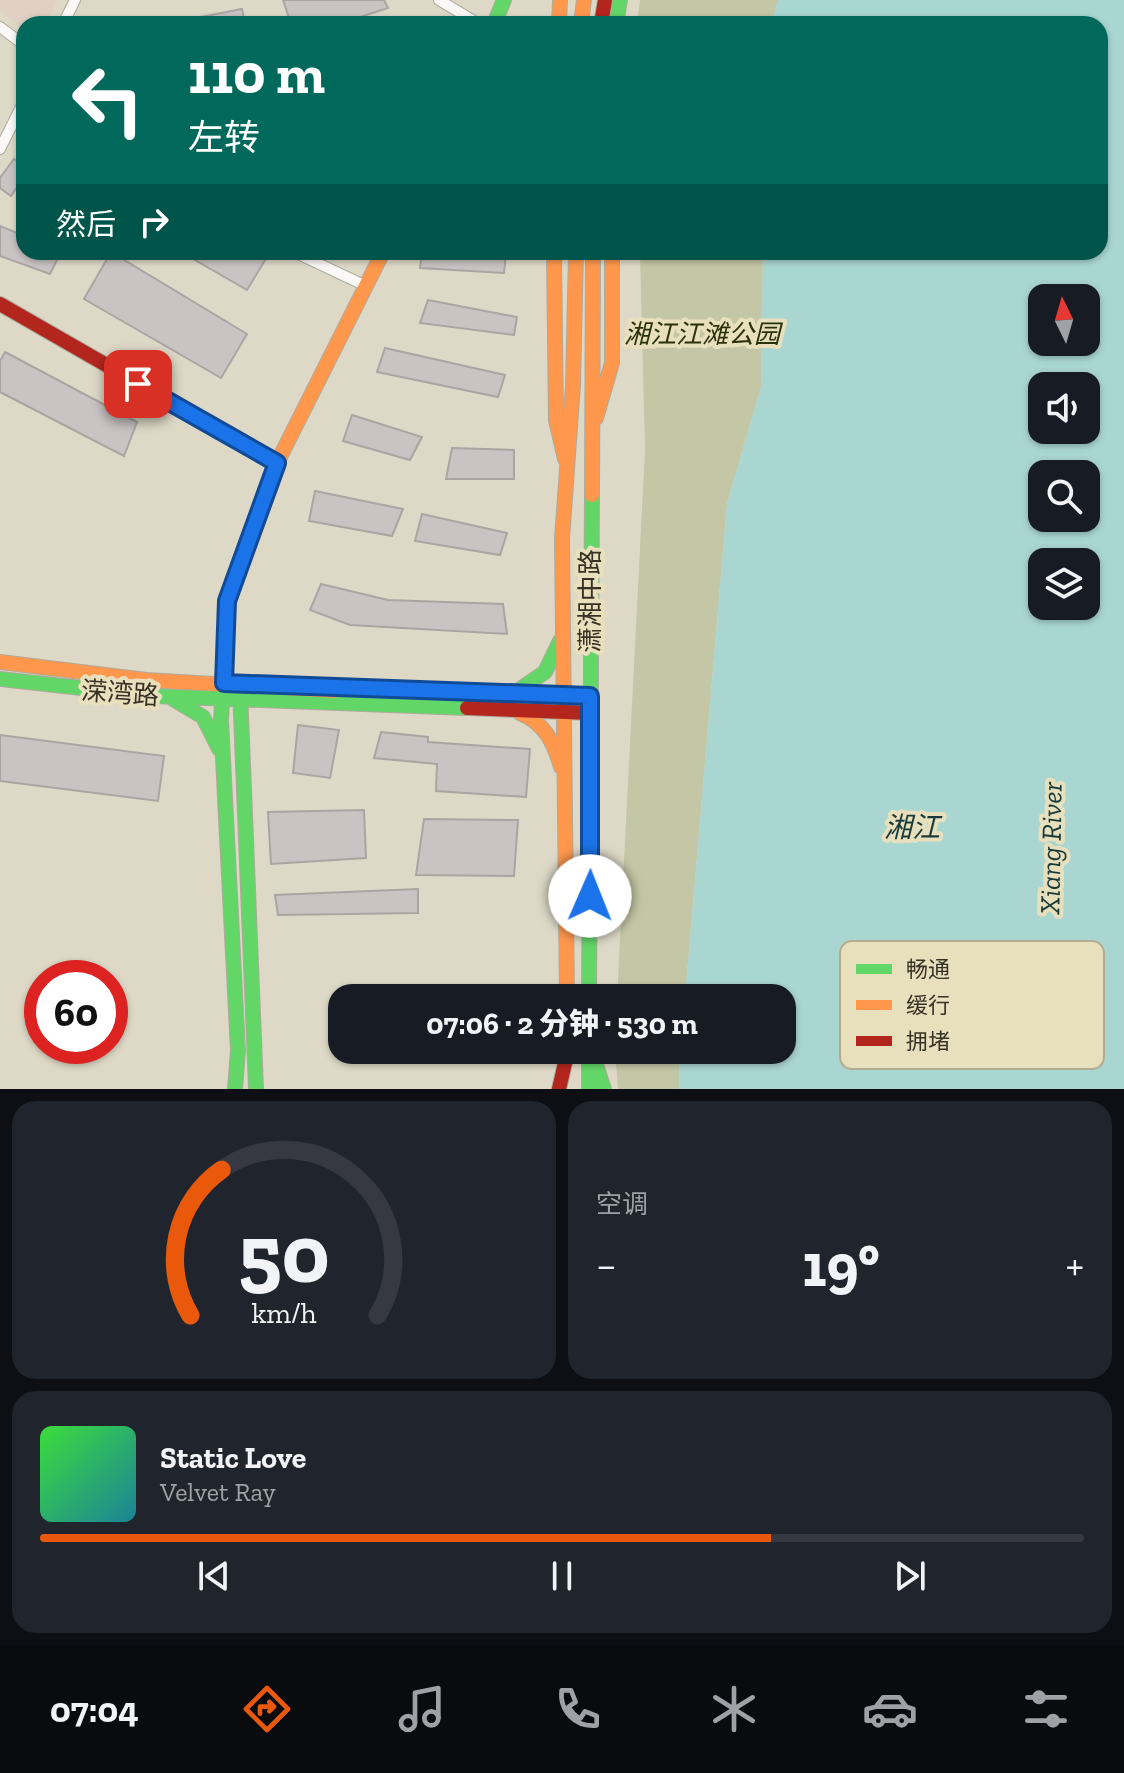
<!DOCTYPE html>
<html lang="zh">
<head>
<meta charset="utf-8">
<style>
	:root { --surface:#171b24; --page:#20242c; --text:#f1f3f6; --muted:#9ea1a6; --line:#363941; --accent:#ea580c }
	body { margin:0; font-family:"Zilla Slab","Noto Sans SC",serif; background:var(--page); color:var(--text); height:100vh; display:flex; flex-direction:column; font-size:30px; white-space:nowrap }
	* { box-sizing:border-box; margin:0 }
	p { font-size:26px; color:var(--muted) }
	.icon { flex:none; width:44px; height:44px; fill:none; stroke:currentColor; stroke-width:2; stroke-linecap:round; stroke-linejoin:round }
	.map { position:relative; height:1089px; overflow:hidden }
	.details { display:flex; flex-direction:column; gap:12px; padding:12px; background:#0d0f14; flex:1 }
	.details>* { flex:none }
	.banner { position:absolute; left:16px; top:16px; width:1092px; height:244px; border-radius:24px; box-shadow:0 2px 6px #0004; background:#00695c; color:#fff; overflow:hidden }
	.needle { width:52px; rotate:355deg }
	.fabs { position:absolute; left:1028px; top:284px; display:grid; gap:16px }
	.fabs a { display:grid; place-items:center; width:72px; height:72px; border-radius:16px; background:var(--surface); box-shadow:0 2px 6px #0004; font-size:40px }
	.speed { position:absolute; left:24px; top:960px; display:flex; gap:16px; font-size:40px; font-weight:700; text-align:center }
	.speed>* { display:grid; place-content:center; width:104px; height:104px; border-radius:50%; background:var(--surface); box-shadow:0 2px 6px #0004; line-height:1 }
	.speed .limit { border:12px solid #d22; background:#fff; color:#111 }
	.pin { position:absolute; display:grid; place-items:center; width:68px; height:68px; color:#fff; margin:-34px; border-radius:16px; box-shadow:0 4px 12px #0006 }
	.me { position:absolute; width:88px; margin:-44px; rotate:1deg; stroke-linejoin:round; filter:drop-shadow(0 0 6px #0008) }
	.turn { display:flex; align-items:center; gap:28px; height:168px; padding:0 40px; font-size:36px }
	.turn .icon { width:104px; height:104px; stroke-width:2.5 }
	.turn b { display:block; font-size:56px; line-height:68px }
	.then { display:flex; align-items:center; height:76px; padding:0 40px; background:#0003; gap:16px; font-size:30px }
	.big { font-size:60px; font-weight:800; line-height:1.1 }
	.details .widget { flex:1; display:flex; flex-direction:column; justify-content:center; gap:12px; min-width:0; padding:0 28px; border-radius:24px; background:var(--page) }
	.details .dial { align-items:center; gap:0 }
	.dial svg { height:208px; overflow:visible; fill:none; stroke:var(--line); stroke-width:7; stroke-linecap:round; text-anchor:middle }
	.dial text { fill:var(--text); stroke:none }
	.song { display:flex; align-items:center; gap:24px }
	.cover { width:96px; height:96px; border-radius:12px; background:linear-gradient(135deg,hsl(120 70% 55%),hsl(190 70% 35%)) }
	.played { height:8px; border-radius:4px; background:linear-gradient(90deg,var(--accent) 70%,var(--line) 70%) }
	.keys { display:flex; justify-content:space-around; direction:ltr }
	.heat { display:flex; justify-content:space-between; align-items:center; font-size:44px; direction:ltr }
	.details .tiles { flex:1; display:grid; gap:12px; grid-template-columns:1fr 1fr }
	.widget:last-child { grid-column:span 2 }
	.trip { position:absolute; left:328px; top:984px; width:468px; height:80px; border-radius:24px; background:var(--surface); box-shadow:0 2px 6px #0004; font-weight:800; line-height:80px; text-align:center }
	.menu { display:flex; height:128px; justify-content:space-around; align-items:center; background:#090b0e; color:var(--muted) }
	.menu .icon { width:56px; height:56px }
	.menu .on { color:var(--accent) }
	.menu b { font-size:36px; color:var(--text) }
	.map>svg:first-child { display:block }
</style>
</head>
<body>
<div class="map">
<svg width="1124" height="1089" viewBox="0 0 1124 1089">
	<rect width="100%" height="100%" fill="#ded9c7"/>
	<path fill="#e1d1c4" d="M0,0H58L45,24H24V29L0,11Z"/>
	<path fill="#c3c7a5" d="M640,0H778L771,24H637Z
		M640,252H763L761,387L727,504L685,998H617L645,450Z
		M615,1050H680L679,1089H618Z"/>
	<path fill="#aad6d2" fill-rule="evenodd" d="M778,0H1124V1089H679L680,1050H782V998H685L727,504L761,387L763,252H1100V24H771ZM1042,298H1086V342H1042ZM1042,386H1086V430H1042ZM1042,474H1086V518H1042ZM1042,562H1086V606H1042Z"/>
	<path fill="#c9c3c3" stroke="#aaa5a3" stroke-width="2" d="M283,0H384L388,8L339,24H291Z
		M242,9L245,24H191L190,19Z
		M14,159L24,167V177L11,196L0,188V178Z
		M0,226L24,236V252H61L50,274L0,256Z
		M111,252L247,334L221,378L84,299Z
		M181,252H270L247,290Z
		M422,252L506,253L504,273L420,268Z
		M428,300L517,317L514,335L420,323Z
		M385,348L505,375L498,397L377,372Z
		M5,352L137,422L124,456L0,392V361Z
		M352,415L422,437L410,460L343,441Z
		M452,448L514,450V479H446Z
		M315,491L403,509L392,536L309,521Z
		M422,514L507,533L500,555L415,541Z
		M321,584L388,600L503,604L507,634L350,625L310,610Z
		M298,725L339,730L330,778L293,773Z
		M381,732L428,737V742L530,749L526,797L436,791L437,764L374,758Z
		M0,735L164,756L158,801L0,781Z
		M364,810L366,858L271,864L268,812Z
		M424,819L518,820L514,876L416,875Z
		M418,889V913L278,915L275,895Z"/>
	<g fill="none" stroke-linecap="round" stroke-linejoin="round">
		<g stroke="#aeaa9c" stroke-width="12">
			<path id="street" d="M439,0L479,24
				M63,24L75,0
				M0,27L24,45
				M0,149L24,101
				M294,252L366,286"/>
		</g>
		<g stroke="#aeaa9c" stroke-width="16">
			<path id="fast" d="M494,24L504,0
				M616,24L620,0
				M0,679L153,696L467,708
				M223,684L221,720L238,1051L235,1089
				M240,690L256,1089
				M335,691L590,696
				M516,692L545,672L560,641
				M173,699L203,717L219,749
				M589,998L592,495
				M591,1050L604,1089
				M589,1059V1089"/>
		</g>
		<g stroke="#aeaa9c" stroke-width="16">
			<path id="slow" d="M559,24L560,0
				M581,24L584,0
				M554,252L556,420L565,459
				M596,418L612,363V252
				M592,495L593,252
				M0,662L146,680L335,691
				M223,684L227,601L277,463L383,252
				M520,713C545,723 554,743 561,767
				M567,998L562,539L573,385L576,252"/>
		</g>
		<g stroke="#aeaa9c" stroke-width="16">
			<path id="jam" d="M601,24L605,0
				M0,304L277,463
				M467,708L590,713
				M559,1089L568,1050"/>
		</g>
		<use href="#street" stroke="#faf9f7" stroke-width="10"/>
		<use href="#fast" stroke="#63d668" stroke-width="14"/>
		<use href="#slow" stroke="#ff974d" stroke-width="14"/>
		<use href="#jam" stroke="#b3261e" stroke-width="14"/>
	</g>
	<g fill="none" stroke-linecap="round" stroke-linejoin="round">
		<g stroke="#114b97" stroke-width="20">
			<path id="route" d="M138,384L277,463L227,601L224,683L590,696V896"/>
		</g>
		<use href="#route" stroke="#1a73e8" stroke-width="14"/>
	</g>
	<g text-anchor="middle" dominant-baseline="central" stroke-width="8" stroke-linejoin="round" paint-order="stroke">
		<g font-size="26" font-style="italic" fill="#2a310b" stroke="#e8dfbd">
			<text x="702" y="334">湘江江滩公园</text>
		</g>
		<g font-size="26" fill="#363225" stroke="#e8dfbd">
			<text transform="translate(590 601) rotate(-90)">潇湘中路</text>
			<text transform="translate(120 693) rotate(4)">溁湾路</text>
		</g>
		<g font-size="28" font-style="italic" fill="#193a3a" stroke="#e8dfbd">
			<text x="912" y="827">湘江</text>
			<text transform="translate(1051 848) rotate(-89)">Xiang River</text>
		</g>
	</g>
	<rect x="840" y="941" width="264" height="128" rx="12" fill="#e8dfbd" stroke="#b3ab8f" stroke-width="2"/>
	<rect x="856" y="964" width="36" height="10" fill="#63d668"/>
	<rect x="856" y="1000" width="36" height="10" fill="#ff974d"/>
	<rect x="856" y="1036" width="36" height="10" fill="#b3261e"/>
	<g font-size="22" fill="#363225">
		<text x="906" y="977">畅通</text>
		<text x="906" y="1013">缓行</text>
		<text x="906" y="1049">拥堵</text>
	</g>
</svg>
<div class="fabs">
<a><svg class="needle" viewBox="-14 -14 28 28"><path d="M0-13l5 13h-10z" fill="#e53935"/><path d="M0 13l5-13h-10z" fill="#9ea1a6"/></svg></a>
<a><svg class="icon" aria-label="sound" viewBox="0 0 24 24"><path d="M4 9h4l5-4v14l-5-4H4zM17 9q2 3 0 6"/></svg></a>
<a><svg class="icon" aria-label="search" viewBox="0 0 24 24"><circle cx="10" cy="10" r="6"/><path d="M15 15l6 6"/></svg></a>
<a><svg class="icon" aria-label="layers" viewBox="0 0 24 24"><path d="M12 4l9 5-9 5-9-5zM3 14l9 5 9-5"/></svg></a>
</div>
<div class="speed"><div class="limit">60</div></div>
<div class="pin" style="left:138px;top:384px;background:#d93025"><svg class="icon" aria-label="arrive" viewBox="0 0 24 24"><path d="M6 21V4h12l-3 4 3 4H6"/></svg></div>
<svg class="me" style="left:590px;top:896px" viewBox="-20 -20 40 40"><circle r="19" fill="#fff"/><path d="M0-13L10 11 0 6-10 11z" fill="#1a73e8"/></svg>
<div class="trip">07:06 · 2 分钟 · 530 m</div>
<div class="banner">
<div class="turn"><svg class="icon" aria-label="left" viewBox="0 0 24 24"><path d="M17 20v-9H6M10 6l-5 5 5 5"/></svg><div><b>110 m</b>左转</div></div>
<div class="then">然后<svg class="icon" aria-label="right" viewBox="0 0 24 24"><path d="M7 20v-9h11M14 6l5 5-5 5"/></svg></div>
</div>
</div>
<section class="details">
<div class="tiles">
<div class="widget dial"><svg viewBox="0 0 100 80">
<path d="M14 69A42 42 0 1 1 86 69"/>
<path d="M14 69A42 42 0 0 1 26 13" stroke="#ea580c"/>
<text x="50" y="56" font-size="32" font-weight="700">50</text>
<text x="50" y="72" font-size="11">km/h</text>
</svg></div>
<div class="widget"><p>空调</p>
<div class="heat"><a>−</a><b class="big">19°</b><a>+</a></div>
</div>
<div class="widget">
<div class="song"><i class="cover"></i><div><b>Static Love</b><p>Velvet Ray</p></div></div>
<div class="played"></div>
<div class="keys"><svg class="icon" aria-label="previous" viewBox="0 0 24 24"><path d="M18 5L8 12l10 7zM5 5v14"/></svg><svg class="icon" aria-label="pause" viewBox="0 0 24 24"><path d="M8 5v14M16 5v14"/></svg><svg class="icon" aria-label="next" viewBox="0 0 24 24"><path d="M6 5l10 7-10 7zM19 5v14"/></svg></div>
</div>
</div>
</section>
<nav class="menu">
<b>07:04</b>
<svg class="icon on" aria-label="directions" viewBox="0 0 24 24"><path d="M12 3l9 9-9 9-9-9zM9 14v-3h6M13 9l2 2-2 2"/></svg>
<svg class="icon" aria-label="music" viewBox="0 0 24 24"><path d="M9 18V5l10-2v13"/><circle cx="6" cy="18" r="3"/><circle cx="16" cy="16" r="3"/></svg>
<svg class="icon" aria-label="phone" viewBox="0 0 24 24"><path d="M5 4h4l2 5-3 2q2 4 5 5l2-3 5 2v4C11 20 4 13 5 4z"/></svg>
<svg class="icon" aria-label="climate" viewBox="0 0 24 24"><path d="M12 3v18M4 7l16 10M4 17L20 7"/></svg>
<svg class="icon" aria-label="car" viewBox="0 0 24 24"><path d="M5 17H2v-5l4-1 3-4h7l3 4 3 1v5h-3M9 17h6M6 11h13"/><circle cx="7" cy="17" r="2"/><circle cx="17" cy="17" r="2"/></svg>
<svg class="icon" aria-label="filters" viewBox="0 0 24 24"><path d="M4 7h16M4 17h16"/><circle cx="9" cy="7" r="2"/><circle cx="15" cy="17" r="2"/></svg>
</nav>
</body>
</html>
